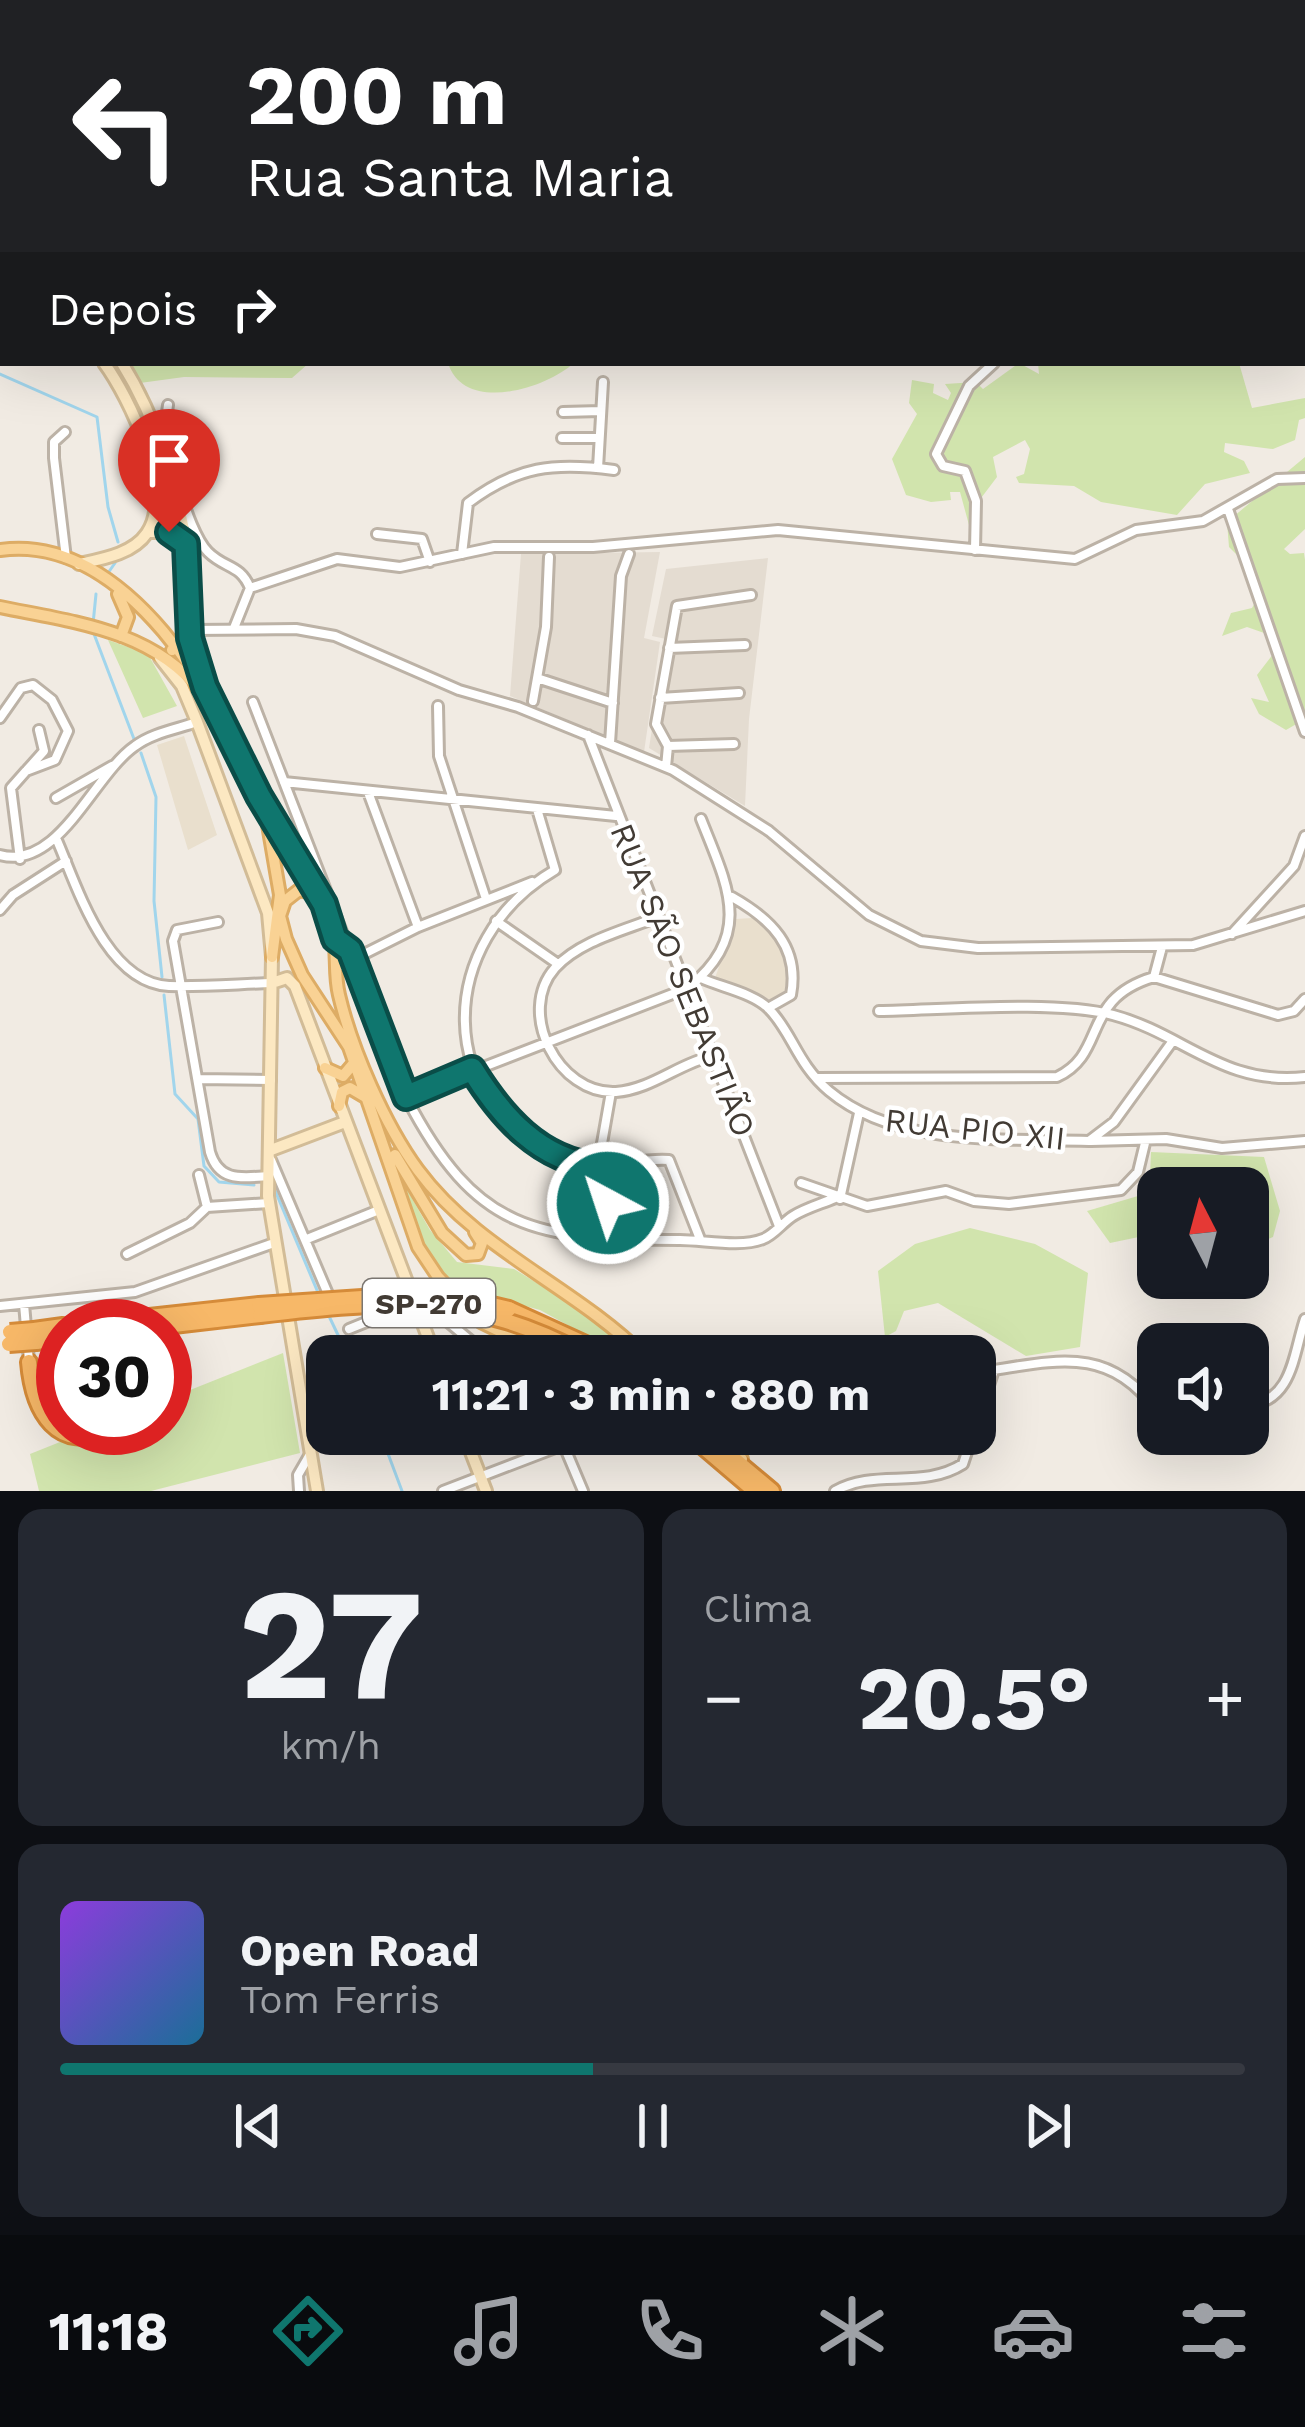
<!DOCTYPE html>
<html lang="pt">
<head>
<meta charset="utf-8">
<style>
	:root { --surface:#171b24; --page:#242831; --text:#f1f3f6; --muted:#9ea1a6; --line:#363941; --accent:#0f766e }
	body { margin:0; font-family:"Work Sans",sans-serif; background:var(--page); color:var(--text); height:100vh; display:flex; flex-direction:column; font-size:45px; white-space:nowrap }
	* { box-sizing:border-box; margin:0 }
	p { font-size:39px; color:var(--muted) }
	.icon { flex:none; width:66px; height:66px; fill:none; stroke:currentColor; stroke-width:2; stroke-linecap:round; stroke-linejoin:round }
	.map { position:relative; height:1491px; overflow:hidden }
	.drawer { display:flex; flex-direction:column; gap:18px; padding:18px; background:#0d0f14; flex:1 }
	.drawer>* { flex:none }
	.banner { position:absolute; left:0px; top:0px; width:1305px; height:366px; box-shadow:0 12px 48px #0002; background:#202124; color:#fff; overflow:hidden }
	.needle { width:78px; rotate:354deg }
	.fabs { position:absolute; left:1137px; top:1167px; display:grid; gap:24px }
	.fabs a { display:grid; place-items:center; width:132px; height:132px; border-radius:24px; background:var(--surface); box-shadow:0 12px 48px #0002; font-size:60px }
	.speed { position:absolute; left:36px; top:1299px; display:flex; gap:24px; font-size:60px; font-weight:700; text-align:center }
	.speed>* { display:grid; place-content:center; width:156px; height:156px; border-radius:50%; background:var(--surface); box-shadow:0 12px 48px #0002; line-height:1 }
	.speed .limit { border:18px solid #d22; background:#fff; color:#111 }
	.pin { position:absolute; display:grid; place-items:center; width:102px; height:102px; color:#fff; margin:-123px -51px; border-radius:50% 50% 50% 0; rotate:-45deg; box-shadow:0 0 12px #0007 }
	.pin .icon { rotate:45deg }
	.me { position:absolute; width:132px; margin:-66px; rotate:320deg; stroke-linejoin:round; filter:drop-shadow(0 0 9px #0008) }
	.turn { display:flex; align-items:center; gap:42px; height:252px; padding:0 48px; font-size:54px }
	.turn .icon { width:156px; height:156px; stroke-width:2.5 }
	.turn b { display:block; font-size:84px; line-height:102px }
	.then { display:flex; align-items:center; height:114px; padding:0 48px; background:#0003; gap:24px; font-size:45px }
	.big { font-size:90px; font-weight:700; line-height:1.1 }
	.drawer .card { flex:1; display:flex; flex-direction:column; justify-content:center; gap:18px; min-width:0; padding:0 42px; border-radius:24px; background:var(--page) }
	.drawer .dial { align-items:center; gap:0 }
	.dial b { font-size:156px; line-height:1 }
	.song { display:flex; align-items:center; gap:36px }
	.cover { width:144px; height:144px; border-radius:18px; background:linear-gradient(135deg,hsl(270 70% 55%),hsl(200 70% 35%)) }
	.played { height:12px; border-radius:6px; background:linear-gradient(90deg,var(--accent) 45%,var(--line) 45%) }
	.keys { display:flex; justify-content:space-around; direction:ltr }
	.heat { display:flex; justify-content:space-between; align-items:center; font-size:66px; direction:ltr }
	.drawer .tiles { flex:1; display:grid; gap:18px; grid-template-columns:1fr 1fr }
	.card:last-child { grid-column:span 2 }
	.trip { position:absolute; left:306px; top:1335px; width:690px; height:120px; border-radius:24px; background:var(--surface); box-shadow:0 12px 48px #0002; font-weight:700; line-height:120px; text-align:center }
	.dock { display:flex; height:192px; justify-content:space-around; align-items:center; background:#090b0e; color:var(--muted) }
	.dock .icon { width:84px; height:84px }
	.dock .current { color:var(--accent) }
	.dock b { font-size:54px; color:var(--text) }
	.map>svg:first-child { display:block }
</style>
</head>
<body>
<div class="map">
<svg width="1305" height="1491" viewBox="0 0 1305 1491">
	<rect width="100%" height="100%" fill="#f1ebe3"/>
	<path fill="#e4dcd1" d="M660,552L644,638L660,642L644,752L510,696L521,554Z
		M768,558L749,719L745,806L649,748L666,639L652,636L666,569Z"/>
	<path fill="#e9dfcd" d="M184,736L217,835L188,850L157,745Z
		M752,918L771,930L785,951L790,991L776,1002L715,978L736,919Z"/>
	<path fill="#d1e4ad" d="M773,0H1305V191L1302,3H770Z
		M123,363H309L292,378L184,377L140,383Z
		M448,363H574C545,389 464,414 448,363Z
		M1019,363L1039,374L1038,363H1239L1252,408L1305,398V418L1299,420L1295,440L1273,449L1225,443L1224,452L1244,461L1250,473L1205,484L1177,515L1101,502L1074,486L1019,483L1016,477L1024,474L1030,449L1025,440L993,457L997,477L969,514V525L960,492H950L951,500L931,502L906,495L892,459L917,414L909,403L912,380L934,384L933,393L948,400L951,393L945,384L976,382L983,389Z
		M1305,457V529L1284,549L1290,554L1304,553L1305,560V719L1286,730L1259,714L1251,698L1269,702L1257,675L1277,649L1273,636L1247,627L1222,636L1231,613L1252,608L1257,599L1249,567L1229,547L1227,522Z
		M108,640L148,654L177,706L143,718Z
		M1151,1152L1264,1157L1280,1211L1273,1237L1248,1247V1188H1158V1233L1110,1243L1087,1211L1138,1196L1150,1176Z
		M402,1181L430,1230L457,1262L514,1269L581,1310L639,1356H624L540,1310L451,1286L424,1246Z
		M970,1228L1035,1244L1088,1273L1080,1347L1026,1356L938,1303L904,1311L896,1331L885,1337L878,1271L915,1244Z
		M283,1353L300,1453L151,1491H39L30,1454L95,1428H165V1400Z"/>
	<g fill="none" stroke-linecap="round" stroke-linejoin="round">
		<path stroke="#a1d5ec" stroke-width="3" d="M0,374L97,417L108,507L118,542
			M108,573L115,563
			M93,624L96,594
			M94,634L134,739
			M141,753L156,797L154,901L162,977
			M164,995L175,1094L198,1119L204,1166L219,1182L254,1185
			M274,1188L319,1295
			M328,1314L348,1356
			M387,1434L384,1443L402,1491"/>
		<g stroke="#bcb2a6" stroke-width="14">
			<path id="street" d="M1129,0H1134
				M800,3L804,0
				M0,184L3,183
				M0,230L3,231
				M168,405C162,435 186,530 208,552C225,569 240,564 250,588
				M563,412L601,411
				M65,432L54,442V458L66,558
				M562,438H599
				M598,468L603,382
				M1228,509L1305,732
				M377,534L422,539L430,562
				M975,550L976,501L965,471L943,466L936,454L969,386L994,363
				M462,554L468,503C517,466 554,462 614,470
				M234,628L250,588L337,559L400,567L494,547H593L778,530L1075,559L1136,530L1203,521L1277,479L1305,478
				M191,630L296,629L335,636L459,690L518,707L673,770L769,831L869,915L921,941L978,948L1193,945L1305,911
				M669,648L745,645
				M540,679L613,703
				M660,698L739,693
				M533,701L546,627L549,557
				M253,702L406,1097C476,1232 535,1240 680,1240C704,1240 741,1248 763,1239C774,1235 782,1223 793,1216C806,1208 821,1204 835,1198
				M438,706L439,756L486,899
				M0,718L21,688L33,685L52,700L68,731L55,760L26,771L11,788L20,859
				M588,735L779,1226
				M610,743L621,576L629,554
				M668,746L656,724L677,606L751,595
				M666,767L668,746L734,744
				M27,770L44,751L39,730
				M284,782L616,816
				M368,792L418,927
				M56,798L112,766
				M537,809L555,870C435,940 430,1107 569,1161C602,1174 636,1157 669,1160L700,1239
				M56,838C76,883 105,983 169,986C202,987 238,984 272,983
				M0,855C59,871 93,775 135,746C152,733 177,729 197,722
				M732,897C771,919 800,947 791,995L768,1008
				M0,910L13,895L66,861
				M655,918C622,931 580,941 555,968C516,1012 558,1095 616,1092C652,1089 678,1064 712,1056
				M496,921L558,964
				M218,922L177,930L173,941L210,1152C219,1182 241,1178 268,1176
				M1232,934L1294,866L1305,836
				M336,968L418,927L532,882
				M1154,977L1162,947
				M701,978C720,987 754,993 769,1009C792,1032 797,1064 829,1091C897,1148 1004,1138 1089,1141L1114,1122L1172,1042
				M879,1011C942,1010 1054,1000 1113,1015C1184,1034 1223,1086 1305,1077
				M817,1078L1057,1077C1108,1053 1080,999 1154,977L1278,1015L1294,1011L1305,999
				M198,1079L271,1080
				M611,1092L598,1166L619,1240
				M406,1097L688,988C755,934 727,885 701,819
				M1091,1141L1166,1139L1222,1148L1305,1141
				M271,1160L331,1301
				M199,1175L207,1207
				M801,1183L867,1206L946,1191L974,1201L1009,1204L1121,1190L1138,1172L1145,1143
				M840,1199L859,1113
				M307,1239L379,1210
				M127,1254L190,1223L207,1207L269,1203
				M24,1304L29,1361
				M0,1306L135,1292L274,1243
				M435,1311L489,1356
				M349,1329L396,1310
				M1248,1406C1293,1400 1293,1355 1305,1319
				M559,1434L583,1491
				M299,1491L298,1475L309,1456
				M443,1491L584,1437
				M835,1491C875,1468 922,1490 963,1464L994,1370C1063,1359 1111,1348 1158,1412"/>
		</g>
		<g stroke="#d2bc97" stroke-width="16">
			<path id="secondary" d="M0,280L3,281
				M0,294L3,295
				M122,363C157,419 179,490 188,555C194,602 189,636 204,683
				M148,532H169L184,542
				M79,564C102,559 133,554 147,533C175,492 129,397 104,363
				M160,658L182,686L197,722L268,913L272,957L268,1196L317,1491
				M272,983L287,978L295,986L435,1356
				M271,1150L345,1122
				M464,1434L486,1491"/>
		</g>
		<g stroke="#ddac65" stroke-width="16">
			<path id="primary" d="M0,550C126,532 223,702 260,801
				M118,594L128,617L121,636
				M0,607C73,622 153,630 201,692
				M172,650L190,638
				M259,796C281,836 318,879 331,923C339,947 333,971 339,995C352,1050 385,1125 418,1170C477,1250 575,1287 644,1356
				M267,819L280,895L272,957
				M317,894L299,890L285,901L280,916L286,939L302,975L349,1047L418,1247L438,1277L481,1322L550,1356
				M325,1068L343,1076L354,1063
				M339,1106L342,1092L350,1088L367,1098
				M395,1155L442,1233L466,1255L478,1254L482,1243L475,1232
				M720,1434L742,1459"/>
		</g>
		<g stroke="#d58b39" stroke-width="20">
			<path id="highway" d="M509,1309L612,1356
				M67,1326L259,1305
				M165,1326L260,1315
				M34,1330L63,1326
				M36,1342L63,1339
				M29,1362C33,1411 57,1456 112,1428
				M688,1434L755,1491
				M704,1434L772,1491"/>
		</g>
		<use href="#street" stroke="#fff" stroke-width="8"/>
		<use href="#secondary" stroke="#fce8c2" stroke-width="10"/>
		<use href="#primary" stroke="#f9d294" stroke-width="10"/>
		<use href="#highway" stroke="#f7b868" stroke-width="14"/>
		<g stroke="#d58b39" stroke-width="20" stroke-linecap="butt">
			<path id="highway-bridge" d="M467,1299L509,1309
				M259,1305L421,1294
				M260,1315C387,1300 472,1293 588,1356
				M10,1332L34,1330
				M9,1344L36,1342"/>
		</g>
		<use href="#highway-bridge" stroke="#f7b868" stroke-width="14"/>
	</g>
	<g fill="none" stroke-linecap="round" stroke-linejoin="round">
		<g stroke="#0a4d48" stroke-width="30">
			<path id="route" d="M169,532L186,544L190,638L205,687L259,796L324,904L335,939L350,950L406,1097L472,1069C501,1116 540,1161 598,1166L608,1203"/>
		</g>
		<use href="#route" stroke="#0f766e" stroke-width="21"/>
	</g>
	<g text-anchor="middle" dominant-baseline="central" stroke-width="9" stroke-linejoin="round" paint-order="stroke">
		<rect fill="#fff" stroke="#7b7671" stroke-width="3" x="363" y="1279" width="132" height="48" rx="9"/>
		<g font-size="30" font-weight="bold" fill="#423b34">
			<text x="429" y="1303">SP-270</text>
		</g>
		<g font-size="33" fill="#423b34" stroke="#fff">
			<text transform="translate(683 980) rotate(68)">RUA SÃO SEBASTIÃO</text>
			<text transform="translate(975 1129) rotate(6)">RUA PIO XII</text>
		</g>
	</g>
</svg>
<div class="fabs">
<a><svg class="needle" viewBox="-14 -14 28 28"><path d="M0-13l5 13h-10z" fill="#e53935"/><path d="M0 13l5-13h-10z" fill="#9ea1a6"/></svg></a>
<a><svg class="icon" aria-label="sound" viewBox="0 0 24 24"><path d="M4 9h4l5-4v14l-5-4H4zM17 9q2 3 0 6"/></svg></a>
</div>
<div class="speed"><div class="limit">30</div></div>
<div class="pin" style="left:169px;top:532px;background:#d93025"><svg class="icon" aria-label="arrive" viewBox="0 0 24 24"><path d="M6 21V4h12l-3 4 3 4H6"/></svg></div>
<svg class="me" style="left:608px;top:1203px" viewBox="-20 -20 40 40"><circle r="17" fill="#0f766e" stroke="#fff" stroke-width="3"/><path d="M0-11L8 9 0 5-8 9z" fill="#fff"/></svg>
<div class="trip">11:21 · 3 min · 880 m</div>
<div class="banner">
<div class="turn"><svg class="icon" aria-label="left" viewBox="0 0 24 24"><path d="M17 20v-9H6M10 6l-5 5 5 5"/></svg><div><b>200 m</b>Rua Santa Maria</div></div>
<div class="then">Depois<svg class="icon" aria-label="right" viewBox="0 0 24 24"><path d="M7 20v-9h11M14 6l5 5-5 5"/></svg></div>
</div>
</div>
<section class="drawer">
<div class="tiles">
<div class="card dial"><b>27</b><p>km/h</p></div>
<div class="card"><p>Clima</p>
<div class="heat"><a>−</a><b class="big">20.5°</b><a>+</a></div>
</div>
<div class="card">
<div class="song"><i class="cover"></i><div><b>Open Road</b><p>Tom Ferris</p></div></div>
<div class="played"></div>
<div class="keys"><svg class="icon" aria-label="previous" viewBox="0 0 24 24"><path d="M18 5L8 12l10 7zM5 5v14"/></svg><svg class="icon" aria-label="pause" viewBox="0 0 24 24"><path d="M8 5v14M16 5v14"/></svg><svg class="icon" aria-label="next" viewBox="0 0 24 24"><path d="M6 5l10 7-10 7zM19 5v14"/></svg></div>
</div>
</div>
</section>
<nav class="dock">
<b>11:18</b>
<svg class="icon current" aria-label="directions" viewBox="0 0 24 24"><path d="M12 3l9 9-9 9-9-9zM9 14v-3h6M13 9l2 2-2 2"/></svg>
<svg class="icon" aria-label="music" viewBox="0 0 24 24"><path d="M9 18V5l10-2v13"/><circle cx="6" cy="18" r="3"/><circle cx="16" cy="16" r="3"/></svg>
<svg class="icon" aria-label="phone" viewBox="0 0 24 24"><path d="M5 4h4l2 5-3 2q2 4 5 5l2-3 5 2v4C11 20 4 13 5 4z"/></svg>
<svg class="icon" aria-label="climate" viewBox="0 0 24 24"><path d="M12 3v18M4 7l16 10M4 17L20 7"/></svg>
<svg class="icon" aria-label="car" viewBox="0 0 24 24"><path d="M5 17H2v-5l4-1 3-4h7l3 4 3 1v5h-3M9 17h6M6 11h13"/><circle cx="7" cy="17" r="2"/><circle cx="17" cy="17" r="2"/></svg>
<svg class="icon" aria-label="filters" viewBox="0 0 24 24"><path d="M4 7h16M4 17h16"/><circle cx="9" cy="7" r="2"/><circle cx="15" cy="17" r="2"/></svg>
</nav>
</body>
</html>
